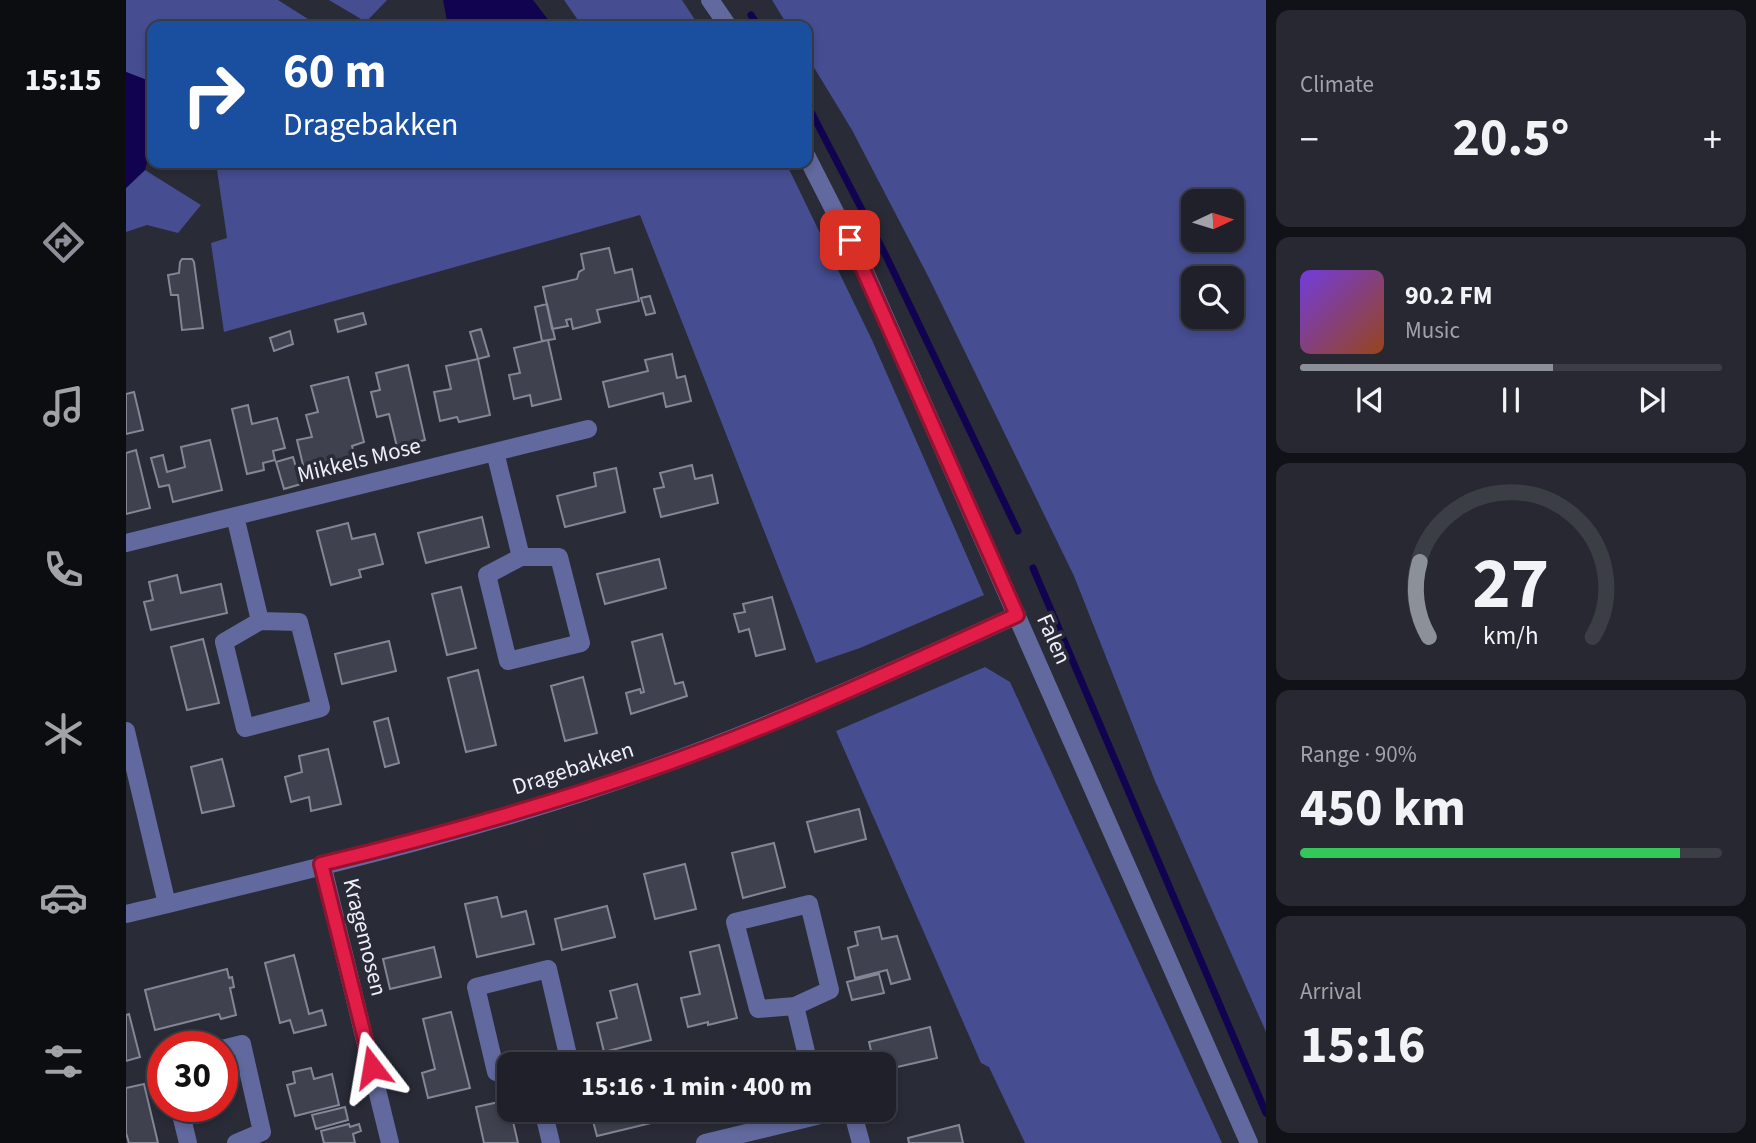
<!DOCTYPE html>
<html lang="en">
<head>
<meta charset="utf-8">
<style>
	:root { --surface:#1f2029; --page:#272831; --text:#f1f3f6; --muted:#a1a3a8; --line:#3c3e46; --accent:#8c9099 }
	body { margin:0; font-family:"Source Sans 3",sans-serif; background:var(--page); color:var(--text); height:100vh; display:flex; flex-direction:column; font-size:26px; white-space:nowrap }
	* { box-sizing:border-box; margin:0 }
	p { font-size:23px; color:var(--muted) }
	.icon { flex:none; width:38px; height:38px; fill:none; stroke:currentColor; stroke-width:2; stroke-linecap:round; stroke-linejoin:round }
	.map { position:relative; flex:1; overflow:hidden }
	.panel { display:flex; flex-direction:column; gap:10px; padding:10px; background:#111217; width:490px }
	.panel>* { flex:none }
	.banner { position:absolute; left:21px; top:21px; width:665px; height:147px; border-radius:14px; box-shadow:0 4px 10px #0003,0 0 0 2px var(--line); background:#1a4fa0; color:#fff; overflow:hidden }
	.needle { width:46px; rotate:86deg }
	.buttons { position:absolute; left:1055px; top:189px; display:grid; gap:14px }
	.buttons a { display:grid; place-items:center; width:63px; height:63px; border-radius:14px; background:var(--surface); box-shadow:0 4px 10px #0003,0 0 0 2px var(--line); font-size:35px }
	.speed { position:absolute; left:21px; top:1031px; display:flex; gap:14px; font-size:35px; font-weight:700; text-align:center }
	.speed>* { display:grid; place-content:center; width:91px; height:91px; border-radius:50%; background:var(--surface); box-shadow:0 4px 10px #0003,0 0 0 2px var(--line); line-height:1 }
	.speed .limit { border:10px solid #d22; background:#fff; color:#111 }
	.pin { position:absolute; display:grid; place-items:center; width:60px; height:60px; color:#fff; margin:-30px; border-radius:14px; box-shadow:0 4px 10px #0006 }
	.me { position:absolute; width:77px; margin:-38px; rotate:346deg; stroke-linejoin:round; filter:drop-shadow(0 0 5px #0008) }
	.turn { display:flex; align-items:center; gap:24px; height:147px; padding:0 21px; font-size:32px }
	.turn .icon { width:91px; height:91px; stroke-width:2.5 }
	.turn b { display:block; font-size:49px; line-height:60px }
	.big { font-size:52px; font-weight:700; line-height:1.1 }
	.panel .card { flex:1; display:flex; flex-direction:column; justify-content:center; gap:10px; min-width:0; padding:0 24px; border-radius:14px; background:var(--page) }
	.panel .dial { align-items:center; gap:0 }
	.dial svg { height:182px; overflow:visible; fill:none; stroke:var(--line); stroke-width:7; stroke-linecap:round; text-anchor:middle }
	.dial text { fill:var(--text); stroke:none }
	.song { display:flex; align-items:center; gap:21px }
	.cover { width:84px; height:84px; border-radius:10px; background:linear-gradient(135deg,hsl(260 70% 55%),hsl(20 70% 35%)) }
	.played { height:7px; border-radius:4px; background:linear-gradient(90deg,var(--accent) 60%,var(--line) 60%) }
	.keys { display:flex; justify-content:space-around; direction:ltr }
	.heat { display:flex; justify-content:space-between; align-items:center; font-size:38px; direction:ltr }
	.charge { height:10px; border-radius:5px; background:linear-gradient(90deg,#34c759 90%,var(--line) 0) }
	.trip { position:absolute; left:371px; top:1052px; width:399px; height:70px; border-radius:14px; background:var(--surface); box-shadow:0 4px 10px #0003,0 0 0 2px var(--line); font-weight:700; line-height:70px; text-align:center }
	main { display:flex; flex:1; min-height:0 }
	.tab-bar { display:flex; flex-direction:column; width:126px; justify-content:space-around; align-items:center; background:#0c0d10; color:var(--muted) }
	.tab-bar .icon { width:49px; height:49px }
	.tab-bar .current { color:var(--accent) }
	.tab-bar b { font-size:32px; color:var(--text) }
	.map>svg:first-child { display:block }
</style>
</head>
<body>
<main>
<nav class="tab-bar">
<b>15:15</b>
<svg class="icon current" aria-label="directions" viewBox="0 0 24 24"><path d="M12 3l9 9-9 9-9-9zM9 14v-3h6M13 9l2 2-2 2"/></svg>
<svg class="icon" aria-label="music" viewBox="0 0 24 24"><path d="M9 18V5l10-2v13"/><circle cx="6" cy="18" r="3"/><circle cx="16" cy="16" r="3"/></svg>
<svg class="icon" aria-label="phone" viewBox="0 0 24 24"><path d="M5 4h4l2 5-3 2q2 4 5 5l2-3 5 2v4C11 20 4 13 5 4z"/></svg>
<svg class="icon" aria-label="climate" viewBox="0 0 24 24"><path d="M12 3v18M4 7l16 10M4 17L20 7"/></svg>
<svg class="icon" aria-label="car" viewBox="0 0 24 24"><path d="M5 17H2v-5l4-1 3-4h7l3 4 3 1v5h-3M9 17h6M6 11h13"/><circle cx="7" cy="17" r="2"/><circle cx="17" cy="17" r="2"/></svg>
<svg class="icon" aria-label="filters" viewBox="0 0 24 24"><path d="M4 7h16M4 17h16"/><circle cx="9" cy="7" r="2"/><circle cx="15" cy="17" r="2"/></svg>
</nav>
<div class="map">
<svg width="1140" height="1143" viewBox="0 0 1140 1143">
	<rect width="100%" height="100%" fill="#292b37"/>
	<path fill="#464d91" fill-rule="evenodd" d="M0,0H152L193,26H26V82L0,72Z
		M203,0H261L240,22Z
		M438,0H556L573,26H456Z
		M646,0H1140V1032L1029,781L948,576L803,278L726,130L681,56V26H662ZM1068,201H1106V240H1068ZM1068,278H1106V317H1068Z
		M90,163H660L746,340L858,595L734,648L690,663L514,215L98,332L85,243L101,238Z
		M19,170L75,205L52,233L21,225L0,232V188Z
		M859,667L884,682L1096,1143H899L863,1067L855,1063L710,731Z"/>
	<path fill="#120351" d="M317,0H407L427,26H322Z
		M0,72L26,82V143L19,170L0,188Z"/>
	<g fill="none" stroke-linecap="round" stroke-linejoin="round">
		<path stroke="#120351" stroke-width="7" d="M625,15L632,26
			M681,104L761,258L892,531
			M907,568L1140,1113"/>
	</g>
	<path fill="#3f414f" stroke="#838695" stroke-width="2" d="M483,248L489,273L506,269L513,301L471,310L474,322L447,329L445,319L440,320L442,326L426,329L417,287L451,279L453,272L458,269L455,254Z
		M56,259H66L68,262L77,328L56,330L52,295H45L42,275L53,273L54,262Z
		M524,296L529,313L520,315L515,298Z
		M421,304L429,339L416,341L409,307Z
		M237,313L240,324L212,332L209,320Z
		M355,329L363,356L352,359L344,332Z
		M164,331L167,344L148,351L144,338Z
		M422,340L435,399L406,406L404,395L388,399L383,375L394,373L388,348Z
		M546,354L551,378L559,376L565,401L540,407L537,393L483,407L477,382L522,371L519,360Z
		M352,359L364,415L333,422L331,417L314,421L308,392L325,389L320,366Z
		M282,365L299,440L271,447L263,414L251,417L245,392L254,390L250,373Z
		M222,377L238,442L226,446L229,457L178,469L171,440L186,437L180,415L192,412L185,386Z
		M8,392L17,430L0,434V394Z
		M122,405L126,424L151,418L159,448L147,451L149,460L137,463L138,470L121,474L106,409Z
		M84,440L96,490L47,502L43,485L33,487L25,458L37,455L41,472L59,467L55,447Z
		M10,450L24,508L0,514V453Z
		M167,457L175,484L158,489L150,462Z
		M566,465L569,479L586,475L592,503L535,517L528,489L538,487L534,473Z
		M490,468L499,512L439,527L431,496L470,486L468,473Z
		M356,517L363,547L300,563L292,533Z
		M222,523L226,539L249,534L257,564L233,570L235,577L205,585L191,531Z
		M533,559L540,588L479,604L471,574Z
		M51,575L55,593L95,584L101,613L25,630L18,602L27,600L23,582Z
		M335,587L350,648L321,655L306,594Z
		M646,597L659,649L630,656L623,629L613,632L608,614L619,612L617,604Z
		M536,634L549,684L557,682L561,696L505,714L500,693L514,689L515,693L518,692L506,642Z
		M77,639L93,703L61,710L45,647Z
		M263,641L270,671L216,684L209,654Z
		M352,670L370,745L340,752L322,678Z
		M457,677L471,733L439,741L425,686Z
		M262,718L273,763L259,767L248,722Z
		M202,749L215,804L185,811L183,797L165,802L159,777L176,772L173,756Z
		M96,759L108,806L76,813L65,767Z
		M733,809L740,839L689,852L681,822Z
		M648,843L659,887L617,898L606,853Z
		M559,864L570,909L529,919L518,874Z
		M371,897L376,917L400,911L408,944L351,957L339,904Z
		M481,906L489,937L436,950L429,919Z
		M753,927L756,939L771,936L784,979L765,984L761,970L729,978L722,948L732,945L729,932Z
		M593,945L611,1018L582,1025V1022L562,1027L555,998L574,994L564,952Z
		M308,947L315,977L264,989L257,959Z
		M168,955L183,1014L196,1010L200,1025L168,1033L164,1020L154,1023L139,963Z
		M101,969L103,978L106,977L108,987L104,988L110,1015L95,1019L93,1014L29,1030L19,990Z
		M753,974L758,993L726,1000L721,982Z
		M511,984L525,1040L478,1052L471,1023L491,1018L484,991Z
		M325,1012L344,1088L302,1098L296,1073L309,1069L297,1019Z
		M3,1014L14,1057L0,1061V1015Z
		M804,1027L811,1058L758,1070V1064H748L743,1042Z
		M631,1053L633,1064H605L604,1060Z
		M185,1068L188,1079L206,1074L213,1105L169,1116L161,1085L169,1083L167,1072Z
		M18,1084L32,1143H3L0,1133V1088Z
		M382,1100L392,1143H358L350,1107Z
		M219,1107L222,1120L190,1129L186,1115Z
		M464,1110H544L546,1118L471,1136Z
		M223,1124L224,1127L233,1124L235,1131L227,1134L229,1143H198L195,1131Z
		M833,1125L837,1143H783L782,1138Z"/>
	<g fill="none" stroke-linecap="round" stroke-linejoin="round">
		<path stroke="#61699e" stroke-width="18" d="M584,0L602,26
			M681,157L736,265L1123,1143
			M369,452L395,557
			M109,516L134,621
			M0,543L462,429
			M395,557H433L455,643L382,661L361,575Z
			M134,621L173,622L195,708L119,728L98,642Z
			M0,731L41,904
			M196,864L264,1143
			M683,904L704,990L669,1006L632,1009L609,922Z
			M0,914C178,871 358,830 530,767C653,723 772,669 891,615
			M669,1006L683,1064
			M96,1049L116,1044L136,1132L110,1143
			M383,1071L370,1072L350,987L422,969L442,1055L421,1064
			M53,1106L62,1143
			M417,1110L425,1143
			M726,1110L735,1143
			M579,1143L715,1110"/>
	</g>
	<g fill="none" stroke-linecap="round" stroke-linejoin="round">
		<g stroke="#92132f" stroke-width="18">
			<path id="route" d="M246,1067L195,864C308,837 418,806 528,768C652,725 771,669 891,615L724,240"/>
		</g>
		<use href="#route" stroke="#e11d48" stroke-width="12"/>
	</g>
	<g text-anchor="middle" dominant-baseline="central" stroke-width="7" stroke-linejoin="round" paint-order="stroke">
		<g font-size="23" fill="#eeeff8" stroke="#292b37">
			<text transform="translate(233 460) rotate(-14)">Mikkels Mose</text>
			<text transform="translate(928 639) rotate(66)">Falen</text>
			<text transform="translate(447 768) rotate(-18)">Dragebakken</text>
			<text transform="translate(239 937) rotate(76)">Kragemosen</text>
		</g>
	</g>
</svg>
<div class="buttons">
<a><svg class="needle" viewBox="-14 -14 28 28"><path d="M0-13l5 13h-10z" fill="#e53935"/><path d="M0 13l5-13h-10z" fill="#a1a3a8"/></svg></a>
<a><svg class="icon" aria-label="search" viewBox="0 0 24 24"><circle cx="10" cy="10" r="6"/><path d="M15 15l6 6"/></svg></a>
</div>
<div class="speed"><div class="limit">30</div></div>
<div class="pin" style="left:724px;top:240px;background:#d93025"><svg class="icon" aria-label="arrive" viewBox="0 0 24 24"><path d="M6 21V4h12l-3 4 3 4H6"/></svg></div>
<svg class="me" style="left:246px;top:1067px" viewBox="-20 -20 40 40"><path d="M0-17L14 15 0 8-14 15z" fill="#e11d48" stroke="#fff" stroke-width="4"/></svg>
<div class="trip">15:16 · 1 min · 400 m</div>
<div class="banner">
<div class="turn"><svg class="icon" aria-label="right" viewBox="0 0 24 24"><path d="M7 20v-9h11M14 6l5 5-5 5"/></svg><div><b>60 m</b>Dragebakken</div></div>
</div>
</div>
<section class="panel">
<div class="card"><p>Climate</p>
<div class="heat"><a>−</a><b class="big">20.5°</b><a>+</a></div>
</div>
<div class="card">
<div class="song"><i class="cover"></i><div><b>90.2 FM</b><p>Music</p></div></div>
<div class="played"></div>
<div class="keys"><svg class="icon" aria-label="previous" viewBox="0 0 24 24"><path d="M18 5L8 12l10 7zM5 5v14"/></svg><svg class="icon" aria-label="pause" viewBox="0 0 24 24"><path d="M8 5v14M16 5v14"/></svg><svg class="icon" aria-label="next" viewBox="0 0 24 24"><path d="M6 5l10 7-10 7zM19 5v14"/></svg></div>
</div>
<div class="card dial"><svg viewBox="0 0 100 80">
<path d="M14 69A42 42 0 1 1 86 69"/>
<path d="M14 69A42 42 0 0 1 10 36" stroke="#8c9099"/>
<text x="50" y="56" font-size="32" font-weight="700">27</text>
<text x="50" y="72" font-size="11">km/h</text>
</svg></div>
<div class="card"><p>Range · 90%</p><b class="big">450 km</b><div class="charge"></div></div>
<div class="card"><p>Arrival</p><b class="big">15:16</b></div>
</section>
</main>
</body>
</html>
